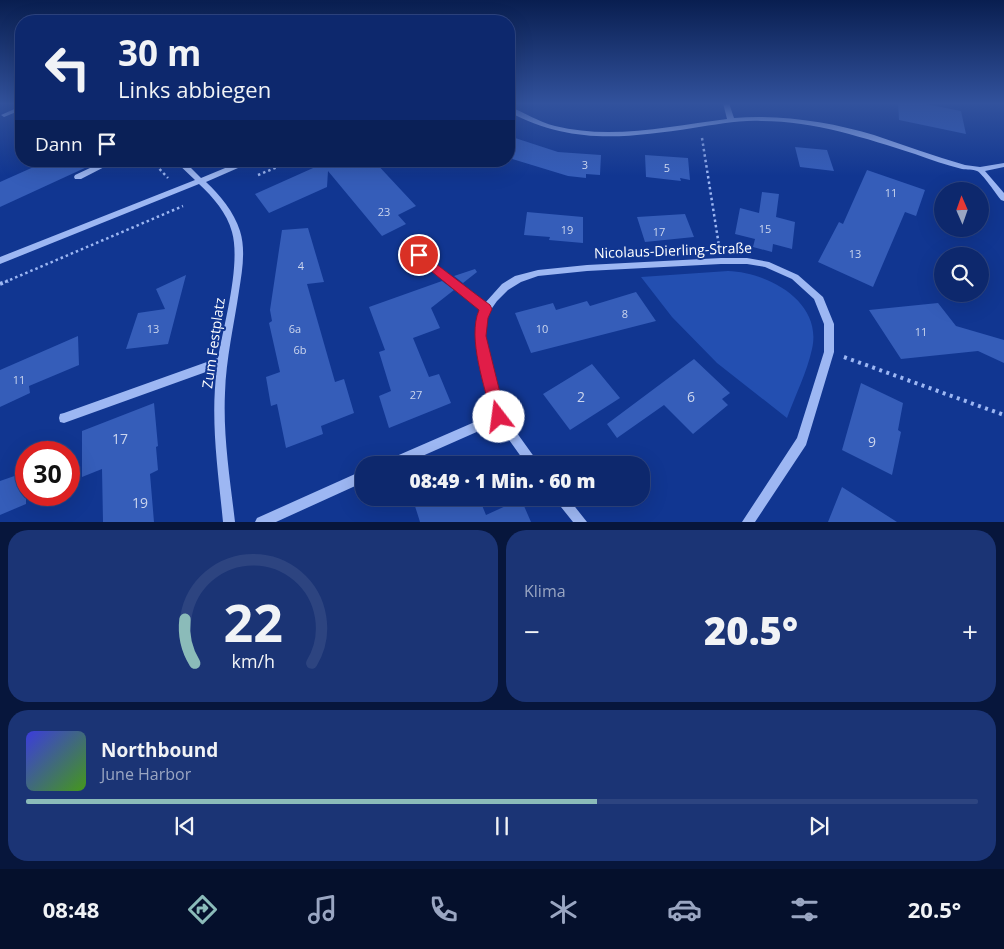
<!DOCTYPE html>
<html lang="de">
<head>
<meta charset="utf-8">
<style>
	:root { --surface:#0d286d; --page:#1b3475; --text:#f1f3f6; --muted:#9aa6c2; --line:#2d4480; --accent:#8bbbb9 }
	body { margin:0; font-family:"Open Sans",sans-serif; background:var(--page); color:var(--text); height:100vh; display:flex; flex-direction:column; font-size:19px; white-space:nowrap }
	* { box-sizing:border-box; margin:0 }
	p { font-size:16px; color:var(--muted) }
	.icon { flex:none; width:28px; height:28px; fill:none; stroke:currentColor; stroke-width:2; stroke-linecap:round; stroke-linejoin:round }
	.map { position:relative; height:522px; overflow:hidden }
	.side { display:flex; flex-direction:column; gap:8px; padding:8px; background:#07163c; flex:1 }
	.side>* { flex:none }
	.top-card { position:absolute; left:15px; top:15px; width:500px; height:152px; border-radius:20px; box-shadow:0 5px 20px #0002,0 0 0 1px var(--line); background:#0d286d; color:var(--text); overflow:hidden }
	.needle { width:32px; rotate:358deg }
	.buttons { position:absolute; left:934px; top:182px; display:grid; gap:10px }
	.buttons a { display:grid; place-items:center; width:55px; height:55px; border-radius:50%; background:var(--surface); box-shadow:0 5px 20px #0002,0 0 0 1px var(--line); font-size:25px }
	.speed { position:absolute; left:15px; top:441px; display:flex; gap:10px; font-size:25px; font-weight:700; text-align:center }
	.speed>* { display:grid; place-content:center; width:65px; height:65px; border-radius:50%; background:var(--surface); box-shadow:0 5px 20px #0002,0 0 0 1px var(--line); line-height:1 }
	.speed .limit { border:8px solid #d22; background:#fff; color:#111 }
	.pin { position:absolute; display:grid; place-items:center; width:42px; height:42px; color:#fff; margin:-21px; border:2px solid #fff; border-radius:50%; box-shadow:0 1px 5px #0007 }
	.me { position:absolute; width:55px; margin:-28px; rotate:345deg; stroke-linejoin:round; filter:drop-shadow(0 0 4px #0008) }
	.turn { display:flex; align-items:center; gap:18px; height:105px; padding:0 20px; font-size:22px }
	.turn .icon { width:65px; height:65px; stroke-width:2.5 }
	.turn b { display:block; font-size:35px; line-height:42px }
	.then { display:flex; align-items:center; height:48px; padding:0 20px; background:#0003; gap:10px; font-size:19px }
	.big { font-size:38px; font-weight:800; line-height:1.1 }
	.side .card { flex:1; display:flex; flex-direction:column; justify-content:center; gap:8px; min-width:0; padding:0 18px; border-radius:20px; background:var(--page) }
	.side .dial { align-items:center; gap:0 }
	.dial svg { height:130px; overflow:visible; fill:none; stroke:var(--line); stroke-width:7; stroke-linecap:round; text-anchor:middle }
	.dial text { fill:var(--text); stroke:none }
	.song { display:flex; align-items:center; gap:15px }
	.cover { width:60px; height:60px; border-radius:8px; background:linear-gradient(135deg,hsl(240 70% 55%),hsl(100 70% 35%)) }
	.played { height:5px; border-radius:2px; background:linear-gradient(90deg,var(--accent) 60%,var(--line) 60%) }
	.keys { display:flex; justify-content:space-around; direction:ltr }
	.heat { display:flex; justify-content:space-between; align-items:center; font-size:28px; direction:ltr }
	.side .tiles { flex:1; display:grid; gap:8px; grid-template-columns:1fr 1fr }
	.card:last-child { grid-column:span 2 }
	.trip { position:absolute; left:355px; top:456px; width:295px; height:50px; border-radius:20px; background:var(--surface); box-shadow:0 5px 20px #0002,0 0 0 1px var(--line); font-weight:800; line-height:50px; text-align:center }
	.dock { display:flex; height:80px; justify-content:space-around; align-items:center; background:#05102c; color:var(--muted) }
	.dock .icon { width:35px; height:35px }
	.dock .current { color:var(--accent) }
	.dock b { font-size:22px; color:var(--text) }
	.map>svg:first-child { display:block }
</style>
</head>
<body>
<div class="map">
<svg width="1004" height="522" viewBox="0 0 1004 522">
	<rect width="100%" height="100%" fill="#113691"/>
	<path fill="#234fb1" d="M728,271C767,272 823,301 812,349C807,372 795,396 787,418L717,363L672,317L641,277Z"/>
	<path fill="#355db9" d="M898,103H920L961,111L966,134L899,120Z
		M509,136L558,152L601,155L600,175L586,174V178L568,176L509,158Z
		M795,147L827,150L834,171L800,167Z
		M645,155L688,158L690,180L680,178L681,181L646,177Z
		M47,161H100L0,207V182Z
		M320,161H374L416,206L398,215L406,224L382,236L328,171L327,187L269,213L255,194L322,164Z
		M867,170L925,190L916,216L905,212L873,287L818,262L839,222L843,224Z
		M762,192L779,194L776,217L795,222L792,249L773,244L772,252L753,247L755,239L735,234L740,208L759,213Z
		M527,212L583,217V243L549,240L550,237L524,235Z
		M685,214L694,237L645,242L637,217Z
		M308,228L324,282L307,284L335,382L344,379L354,413L321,426L323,434L286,448L277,404L271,406L266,377L280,372L269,323L272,321L270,310L282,230Z
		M475,269L477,272L463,283L454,276Z
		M186,275L168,344L126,349L138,313L165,309L156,289Z
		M442,281L454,290L431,308L440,328L413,338L429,377L439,374L451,403L389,428L379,396L391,391L379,352L385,350L369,307Z
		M636,292L656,321L531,353L515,313L553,303L556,310L587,301L590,306Z
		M938,303L956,326L1004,340V363L978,351L901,359L869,310Z
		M78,336L79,365L29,386L30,393L0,407V370Z
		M694,359L730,393L722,399L728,405L693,434L664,405L617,438L607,424Z
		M592,364L620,398L570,430L543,394Z
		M861,383L903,403L898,430L901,432L892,475L842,450Z
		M154,403L158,446L156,447L158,470L150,474L154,522H103L102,469L82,477V431Z
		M26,472V504L0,515V481Z
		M842,487L897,522H828Z
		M426,498H479L486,515L521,499L531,522H420L414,503Z"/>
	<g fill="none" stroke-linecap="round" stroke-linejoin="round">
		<path stroke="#9db7f3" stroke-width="2.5" stroke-dasharray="2.5 3" stroke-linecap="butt" d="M702,138L719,246
			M152,161L168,178
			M258,175L292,161
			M5,282L183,206"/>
		<path stroke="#9db7f3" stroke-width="4" stroke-dasharray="3 4.5" stroke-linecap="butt" d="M0,284L8,281
			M844,357L1004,415"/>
		<path fill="#9db7f3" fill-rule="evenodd" d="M723,103H729L734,118C779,114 831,122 874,135C904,145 934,156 965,165L980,167L1004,163V167L985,171L1004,193V201L1001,200C997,195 982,173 977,171C973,169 967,170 962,169C946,165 931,160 915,154C865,138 814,121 761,121C738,120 715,125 693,128C626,138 571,145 509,112V107C525,112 538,122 555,126C611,140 671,126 727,119Z
			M21,106V110L4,117L1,115Z
			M105,161H116L81,179H75L74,177L75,175Z
			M175,161H184L201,178L242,161H254L206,182C220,195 234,212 240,231C246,250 242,272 239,291C234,325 226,359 225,393C223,436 230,479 235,522H223C218,470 210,419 217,368L64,423L60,422L59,418L60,414L64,413L218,358C224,324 241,264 232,232C227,213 213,197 199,184L0,264V257L195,180Z
			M419,252L422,253L485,303L502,284L515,276L538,270L587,265L721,258H747L769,262L798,275L823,297L834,324V352L806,445L755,522H742L797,438L824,352V324L814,299L792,279L765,267L747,264H721L587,271L538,276L521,282L508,290L497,301L490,311L487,318L485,336L504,415L540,465H527L497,423L402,465H383L385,461L493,414L475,336L477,318L481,310L416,257L415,255Z
			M364,470V482L276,522H255L257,518Z
			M555,498H568L587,522H573L557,502Z"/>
	</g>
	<linearGradient id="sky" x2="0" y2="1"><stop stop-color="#091e50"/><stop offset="0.59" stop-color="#32529d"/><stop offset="1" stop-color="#32529d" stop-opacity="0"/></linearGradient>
	<rect width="1004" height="176" fill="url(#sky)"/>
	<path fill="#e11d48" stroke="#92132f" d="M419,251L490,305L492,309L488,318L486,336L506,417L504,421L499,423L494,421L492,417C485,387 467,338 479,310L415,258L413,255Z"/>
	<g text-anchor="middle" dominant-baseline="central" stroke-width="4" stroke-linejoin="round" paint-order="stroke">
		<g font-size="11" fill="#ccd6ee">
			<text x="585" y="164">3</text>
			<text x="667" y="167">5</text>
			<text x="891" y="192">11</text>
			<text x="384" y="211">23</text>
			<text x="765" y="228">15</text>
			<text x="567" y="229">19</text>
			<text x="659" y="231">17</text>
			<text x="855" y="253">13</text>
			<text x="301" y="265">4</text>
			<text x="625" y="313">8</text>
			<text x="153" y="328">13</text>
			<text x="295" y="328">6a</text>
			<text x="542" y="328">10</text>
			<text x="921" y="331">11</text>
			<text x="300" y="349">6b</text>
			<text x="19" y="379">11</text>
			<text x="416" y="394">27</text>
		</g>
		<g font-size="14" fill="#fff" stroke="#113691">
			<text transform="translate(673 250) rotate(-2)">Nicolaus-Dierling-Straße</text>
			<text transform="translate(213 343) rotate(-82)">Zum Festplatz</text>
		</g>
		<g font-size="14" fill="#ccd6ee">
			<text x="581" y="396">2</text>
			<text x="691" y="396">6</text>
			<text x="120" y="438">17</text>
			<text x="872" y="441">9</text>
			<text x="140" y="502">19</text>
		</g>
	</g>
</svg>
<div class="buttons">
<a><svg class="needle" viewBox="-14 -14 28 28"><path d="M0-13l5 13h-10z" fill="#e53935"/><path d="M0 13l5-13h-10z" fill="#9aa6c2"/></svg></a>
<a><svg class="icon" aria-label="search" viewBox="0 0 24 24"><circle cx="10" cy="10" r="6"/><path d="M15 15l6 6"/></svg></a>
</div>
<div class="speed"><div class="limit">30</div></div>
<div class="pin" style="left:419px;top:255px;background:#d93025"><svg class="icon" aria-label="arrive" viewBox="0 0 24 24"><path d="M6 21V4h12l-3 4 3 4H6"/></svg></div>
<svg class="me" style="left:499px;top:417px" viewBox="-20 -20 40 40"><circle r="19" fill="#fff"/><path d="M0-13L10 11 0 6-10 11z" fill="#e11d48"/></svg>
<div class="trip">08:49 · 1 Min. · 60 m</div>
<div class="top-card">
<div class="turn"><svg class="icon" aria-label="left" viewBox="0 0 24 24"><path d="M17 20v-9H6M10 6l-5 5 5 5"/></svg><div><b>30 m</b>Links abbiegen</div></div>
<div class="then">Dann<svg class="icon" aria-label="arrive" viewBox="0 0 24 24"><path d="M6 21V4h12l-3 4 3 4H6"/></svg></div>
</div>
</div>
<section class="side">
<div class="tiles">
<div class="card dial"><svg viewBox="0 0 100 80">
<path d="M14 69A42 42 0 1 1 86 69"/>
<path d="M14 69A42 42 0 0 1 8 42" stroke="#8bbbb9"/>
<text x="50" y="56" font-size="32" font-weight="700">22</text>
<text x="50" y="72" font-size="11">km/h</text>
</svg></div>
<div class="card"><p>Klima</p>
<div class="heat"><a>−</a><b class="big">20.5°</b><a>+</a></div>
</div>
<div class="card">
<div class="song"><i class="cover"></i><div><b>Northbound</b><p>June Harbor</p></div></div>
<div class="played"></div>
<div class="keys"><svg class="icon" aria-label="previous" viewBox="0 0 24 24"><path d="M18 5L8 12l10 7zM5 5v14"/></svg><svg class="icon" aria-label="pause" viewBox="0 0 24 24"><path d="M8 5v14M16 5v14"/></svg><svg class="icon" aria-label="next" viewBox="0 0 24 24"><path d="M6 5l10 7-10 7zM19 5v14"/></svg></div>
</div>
</div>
</section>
<nav class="dock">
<b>08:48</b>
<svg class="icon current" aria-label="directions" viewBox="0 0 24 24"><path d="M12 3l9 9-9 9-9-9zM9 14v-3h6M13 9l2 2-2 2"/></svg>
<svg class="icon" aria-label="music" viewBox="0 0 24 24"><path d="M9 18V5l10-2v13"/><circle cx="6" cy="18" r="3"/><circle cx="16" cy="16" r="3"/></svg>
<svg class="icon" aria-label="phone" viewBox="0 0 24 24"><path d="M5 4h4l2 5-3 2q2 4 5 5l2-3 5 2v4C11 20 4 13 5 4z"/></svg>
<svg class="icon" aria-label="climate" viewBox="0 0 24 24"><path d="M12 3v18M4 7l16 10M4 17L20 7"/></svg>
<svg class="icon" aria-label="car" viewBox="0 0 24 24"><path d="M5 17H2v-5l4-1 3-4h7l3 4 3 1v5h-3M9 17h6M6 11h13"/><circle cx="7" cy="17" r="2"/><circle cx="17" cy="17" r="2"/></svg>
<svg class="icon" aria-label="filters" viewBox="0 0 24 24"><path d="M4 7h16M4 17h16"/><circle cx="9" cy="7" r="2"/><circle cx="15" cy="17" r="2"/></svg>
<b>20.5°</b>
</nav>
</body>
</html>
